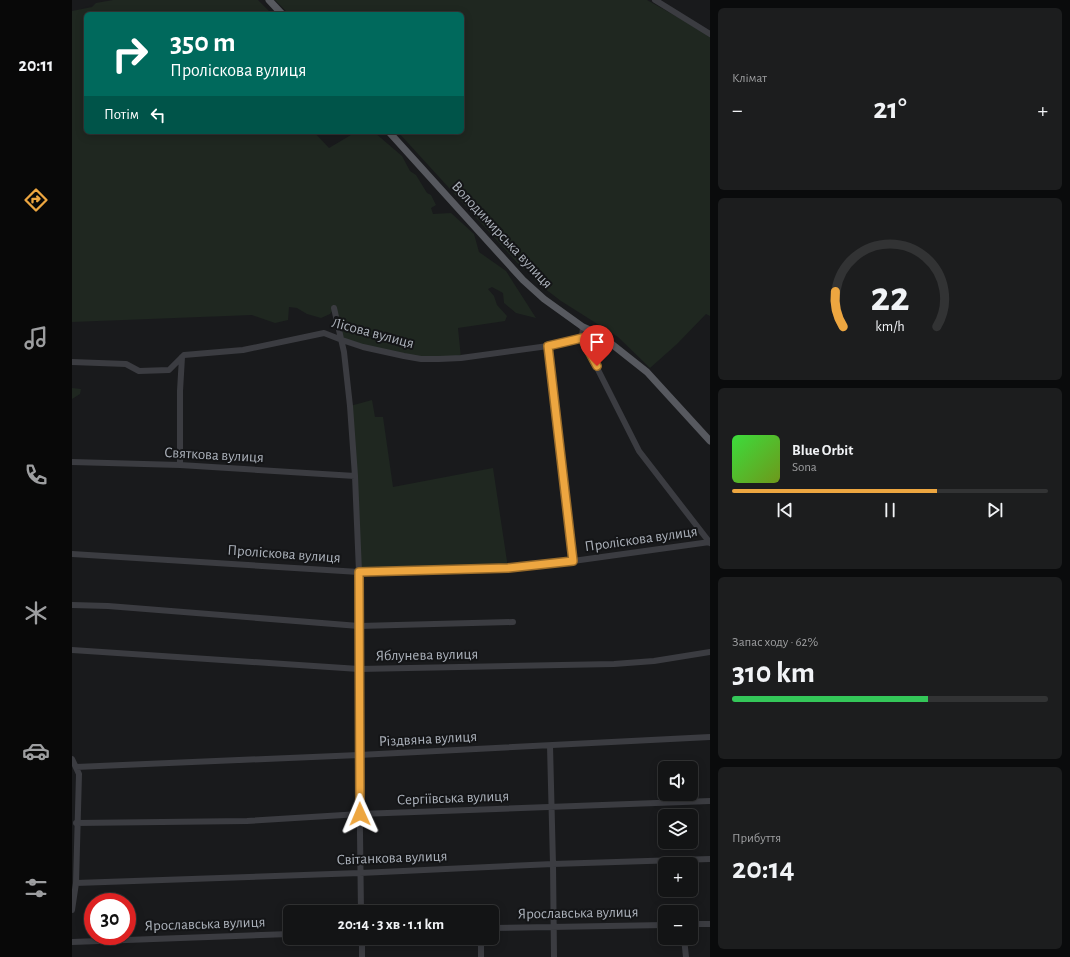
<!DOCTYPE html>
<html lang="uk">
<head>
<meta charset="utf-8">
<style>
	:root { --surface:#131415; --page:#1c1d1e; --text:#f1f3f6; --muted:#9d9ea0; --line:#323334; --accent:#eda640 }
	body { margin:0; font-family:"Alegreya Sans",sans-serif; background:var(--page); color:var(--text); height:100vh; display:flex; flex-direction:column; font-size:15px; white-space:nowrap }
	* { box-sizing:border-box; margin:0 }
	p { font-size:13px; color:var(--muted) }
	.icon { flex:none; width:22px; height:22px; fill:none; stroke:currentColor; stroke-width:2; stroke-linecap:round; stroke-linejoin:round }
	.map { position:relative; flex:1; overflow:hidden }
	.side { display:flex; flex-direction:column; gap:8px; padding:8px; background:#0a0b0c; width:360px }
	.side>* { flex:none }
	.guide { position:absolute; left:12px; top:12px; width:380px; height:122px; border-radius:6px; box-shadow:0 2px 10px #0003,0 0 0 1px var(--line); background:#00695c; color:#fff; overflow:hidden }
	.fabs { position:absolute; left:586px; top:761px; display:grid; gap:8px }
	.fabs a { display:grid; place-items:center; width:40px; height:40px; border-radius:6px; background:var(--surface); box-shadow:0 2px 10px #0003,0 0 0 1px var(--line); font-size:20px }
	.speed { position:absolute; left:12px; top:893px; display:flex; gap:8px; font-size:20px; font-weight:700; text-align:center }
	.speed>* { display:grid; place-content:center; width:52px; height:52px; border-radius:50%; background:var(--surface); box-shadow:0 2px 10px #0003,0 0 0 1px var(--line); line-height:1 }
	.speed .limit { border:6px solid #d22; background:#fff; color:#111 }
	.pin { position:absolute; display:grid; place-items:center; width:34px; height:34px; color:#fff; margin:-41px -17px; border-radius:50% 50% 50% 0; rotate:-45deg; box-shadow:0 0 4px #0007 }
	.pin .icon { rotate:45deg }
	.me { position:absolute; width:44px; margin:-22px; rotate:359deg; stroke-linejoin:round; filter:drop-shadow(0 0 3px #0008) }
	.turn { display:flex; align-items:center; gap:14px; height:84px; padding:0 20px; font-size:18px }
	.turn .icon { width:52px; height:52px; stroke-width:2.5 }
	.turn b { display:block; font-size:28px; line-height:34px }
	.then { display:flex; align-items:center; height:38px; padding:0 20px; background:#0003; gap:8px; font-size:15px }
	.big { font-size:30px; font-weight:600; line-height:1.1 }
	.side .widget { flex:1; display:flex; flex-direction:column; justify-content:center; gap:6px; min-width:0; padding:0 14px; border-radius:6px; background:var(--page) }
	.side .dial { align-items:center; gap:0 }
	.dial svg { height:104px; overflow:visible; fill:none; stroke:var(--line); stroke-width:7; stroke-linecap:round; text-anchor:middle }
	.dial text { fill:var(--text); stroke:none }
	.song { display:flex; align-items:center; gap:12px }
	.cover { width:48px; height:48px; border-radius:6px; background:linear-gradient(135deg,hsl(120 70% 55%),hsl(80 70% 35%)) }
	.played { height:4px; border-radius:2px; background:linear-gradient(90deg,var(--accent) 65%,var(--line) 65%) }
	.keys { display:flex; justify-content:space-around; direction:ltr }
	.heat { display:flex; justify-content:space-between; align-items:center; font-size:22px; direction:ltr }
	.charge { height:6px; border-radius:3px; background:linear-gradient(90deg,#34c759 62%,var(--line) 0) }
	.trip { position:absolute; left:211px; top:905px; width:216px; height:40px; border-radius:6px; background:var(--surface); box-shadow:0 2px 10px #0003,0 0 0 1px var(--line); font-weight:600; line-height:40px; text-align:center }
	main { display:flex; flex:1; min-height:0 }
	.menu { display:flex; flex-direction:column; width:72px; justify-content:space-around; align-items:center; background:#080808; color:var(--muted) }
	.menu .icon { width:28px; height:28px }
	.menu .active { color:var(--accent) }
	.menu b { font-size:18px; color:var(--text) }
	.map>svg:first-child { display:block }
</style>
</head>
<body>
<main>
<nav class="menu">
<b>20:11</b>
<svg class="icon active" aria-label="directions" viewBox="0 0 24 24"><path d="M12 3l9 9-9 9-9-9zM9 14v-3h6M13 9l2 2-2 2"/></svg>
<svg class="icon" aria-label="music" viewBox="0 0 24 24"><path d="M9 18V5l10-2v13"/><circle cx="6" cy="18" r="3"/><circle cx="16" cy="16" r="3"/></svg>
<svg class="icon" aria-label="phone" viewBox="0 0 24 24"><path d="M5 4h4l2 5-3 2q2 4 5 5l2-3 5 2v4C11 20 4 13 5 4z"/></svg>
<svg class="icon" aria-label="climate" viewBox="0 0 24 24"><path d="M12 3v18M4 7l16 10M4 17L20 7"/></svg>
<svg class="icon" aria-label="car" viewBox="0 0 24 24"><path d="M5 17H2v-5l4-1 3-4h7l3 4 3 1v5h-3M9 17h6M6 11h13"/><circle cx="7" cy="17" r="2"/><circle cx="17" cy="17" r="2"/></svg>
<svg class="icon" aria-label="filters" viewBox="0 0 24 24"><path d="M4 7h16M4 17h16"/><circle cx="9" cy="7" r="2"/><circle cx="15" cy="17" r="2"/></svg>
</nav>
<div class="map">
<svg width="638" height="957" viewBox="0 0 638 957">
	<rect width="100%" height="100%" fill="#191a1c"/>
	<path fill="#1f2720" d="M41,0H186L200,14H14V132H242L257,148L284,132H302L330,156L338,171L344,175L355,193L359,195L364,205L359,208L361,214L379,213L402,234L407,252L434,271L464,318L444,313L432,303L431,293L420,287L416,289L422,296L425,305L435,316L433,321L386,328L389,358L349,359L270,340L262,309L258,314L249,318L235,314L225,308L217,307L216,320L203,323L180,315L0,322V11L20,7L24,3Z
		M203,0H575L609,19L638,37V316L634,314L605,344L578,368L546,337L489,301L464,282L458,272L451,269L326,132H390V14H217Z
		M0,388L9,389L8,394L0,399Z
		M300,400L303,417H311L321,487L421,468L436,568L287,572L278,406Z"/>
	<g fill="none" stroke-linecap="round" stroke-linejoin="round">
		<path stroke="#3b3c41" stroke-width="6" d="M583,0L638,34
			M262,308L272,352L278,406L283,476L287,572V755L289,912
			M511,327L510,338L567,451L638,543
			M476,346L501,561
			M0,362L54,364L67,371L97,370L112,355L171,350L252,333L270,340L291,347L332,356L349,359H367L389,358L476,346L510,338
			M0,462L108,465L283,476
			M108,465V391L110,357
			M0,554L287,572L436,568L501,561L638,542
			M0,605L36,606L287,626L441,622
			M0,650L287,669L542,664L582,661L638,652
			M478,746L481,864L482,957
			M0,759L7,774L4,883L0,910
			M4,767L287,755L638,737
			M4,823L175,821L288,814L638,801
			M4,883L288,873L481,864L638,859
			M619,924H638
			M420,928L593,925
			M290,938V957
			M612,938L614,957
			M0,942L218,934
			M409,957V938"/>
		<path stroke="#57595f" stroke-width="7" d="M197,0L210,14
			M317,132L451,280L472,299L511,327L527,334L575,372L638,441"/>
	</g>
	<g fill="none" stroke-linecap="round" stroke-linejoin="round">
		<g stroke="#9a6c2a" stroke-width="10">
			<path id="route" d="M288,814L287,572L436,568L501,561L476,346L510,338L525,366"/>
		</g>
		<use href="#route" stroke="#eda640" stroke-width="7"/>
	</g>
	<g text-anchor="middle" dominant-baseline="central" stroke-width="4" stroke-linejoin="round" paint-order="stroke">
		<g font-size="15" fill="#acb2bb" stroke="#141517">
			<text transform="translate(430 235) rotate(47)">Володимирська вулиця</text>
			<text transform="translate(301 333) rotate(15)">Лісова вулиця</text>
			<text transform="translate(142 455) rotate(3)">Святкова вулиця</text>
			<text transform="translate(569 539) rotate(-8)">Проліскова вулиця</text>
			<text transform="translate(212 554) rotate(4)">Проліскова вулиця</text>
			<text transform="translate(355 655) rotate(-1)">Яблунева вулиця</text>
			<text transform="translate(356 739) rotate(-3)">Різдвяна вулиця</text>
			<text transform="translate(381 798) rotate(-2)">Сергіївська вулиця</text>
			<text transform="translate(320 858) rotate(-2)">Світанкова вулиця</text>
			<text transform="translate(506 913) rotate(-1)">Ярославська вулиця</text>
			<text transform="translate(133 924) rotate(-2)">Ярославська вулиця</text>
		</g>
	</g>
</svg>
<div class="fabs">
<a><svg class="icon" aria-label="sound" viewBox="0 0 24 24"><path d="M4 9h4l5-4v14l-5-4H4zM17 9q2 3 0 6"/></svg></a>
<a><svg class="icon" aria-label="layers" viewBox="0 0 24 24"><path d="M12 4l9 5-9 5-9-5zM3 14l9 5 9-5"/></svg></a>
<a>+</a>
<a>−</a>
</div>
<div class="speed"><div class="limit">30</div></div>
<div class="pin" style="left:525px;top:366px;background:#d93025"><svg class="icon" aria-label="arrive" viewBox="0 0 24 24"><path d="M6 21V4h12l-3 4 3 4H6"/></svg></div>
<svg class="me" style="left:288px;top:814px" viewBox="-20 -20 40 40"><path d="M0-17L14 15 0 8-14 15z" fill="#eda640" stroke="#fff" stroke-width="4"/></svg>
<div class="trip">20:14 · 3 хв · 1.1 km</div>
<div class="guide">
<div class="turn"><svg class="icon" aria-label="right" viewBox="0 0 24 24"><path d="M7 20v-9h11M14 6l5 5-5 5"/></svg><div><b>350 m</b>Проліскова вулиця</div></div>
<div class="then">Потім<svg class="icon" aria-label="left" viewBox="0 0 24 24"><path d="M17 20v-9H6M10 6l-5 5 5 5"/></svg></div>
</div>
</div>
<section class="side">
<div class="widget"><p>Клімат</p>
<div class="heat"><a>−</a><b class="big">21°</b><a>+</a></div>
</div>
<div class="widget dial"><svg viewBox="0 0 100 80">
<path d="M14 69A42 42 0 1 1 86 69"/>
<path d="M14 69A42 42 0 0 1 8 42" stroke="#eda640"/>
<text x="50" y="56" font-size="32" font-weight="700">22</text>
<text x="50" y="72" font-size="11">km/h</text>
</svg></div>
<div class="widget">
<div class="song"><i class="cover"></i><div><b>Blue Orbit</b><p>Sona</p></div></div>
<div class="played"></div>
<div class="keys"><svg class="icon" aria-label="previous" viewBox="0 0 24 24"><path d="M18 5L8 12l10 7zM5 5v14"/></svg><svg class="icon" aria-label="pause" viewBox="0 0 24 24"><path d="M8 5v14M16 5v14"/></svg><svg class="icon" aria-label="next" viewBox="0 0 24 24"><path d="M6 5l10 7-10 7zM19 5v14"/></svg></div>
</div>
<div class="widget"><p>Запас ходу · 62%</p><b class="big">310 km</b><div class="charge"></div></div>
<div class="widget"><p>Прибуття</p><b class="big">20:14</b></div>
</section>
</main>
</body>
</html>
